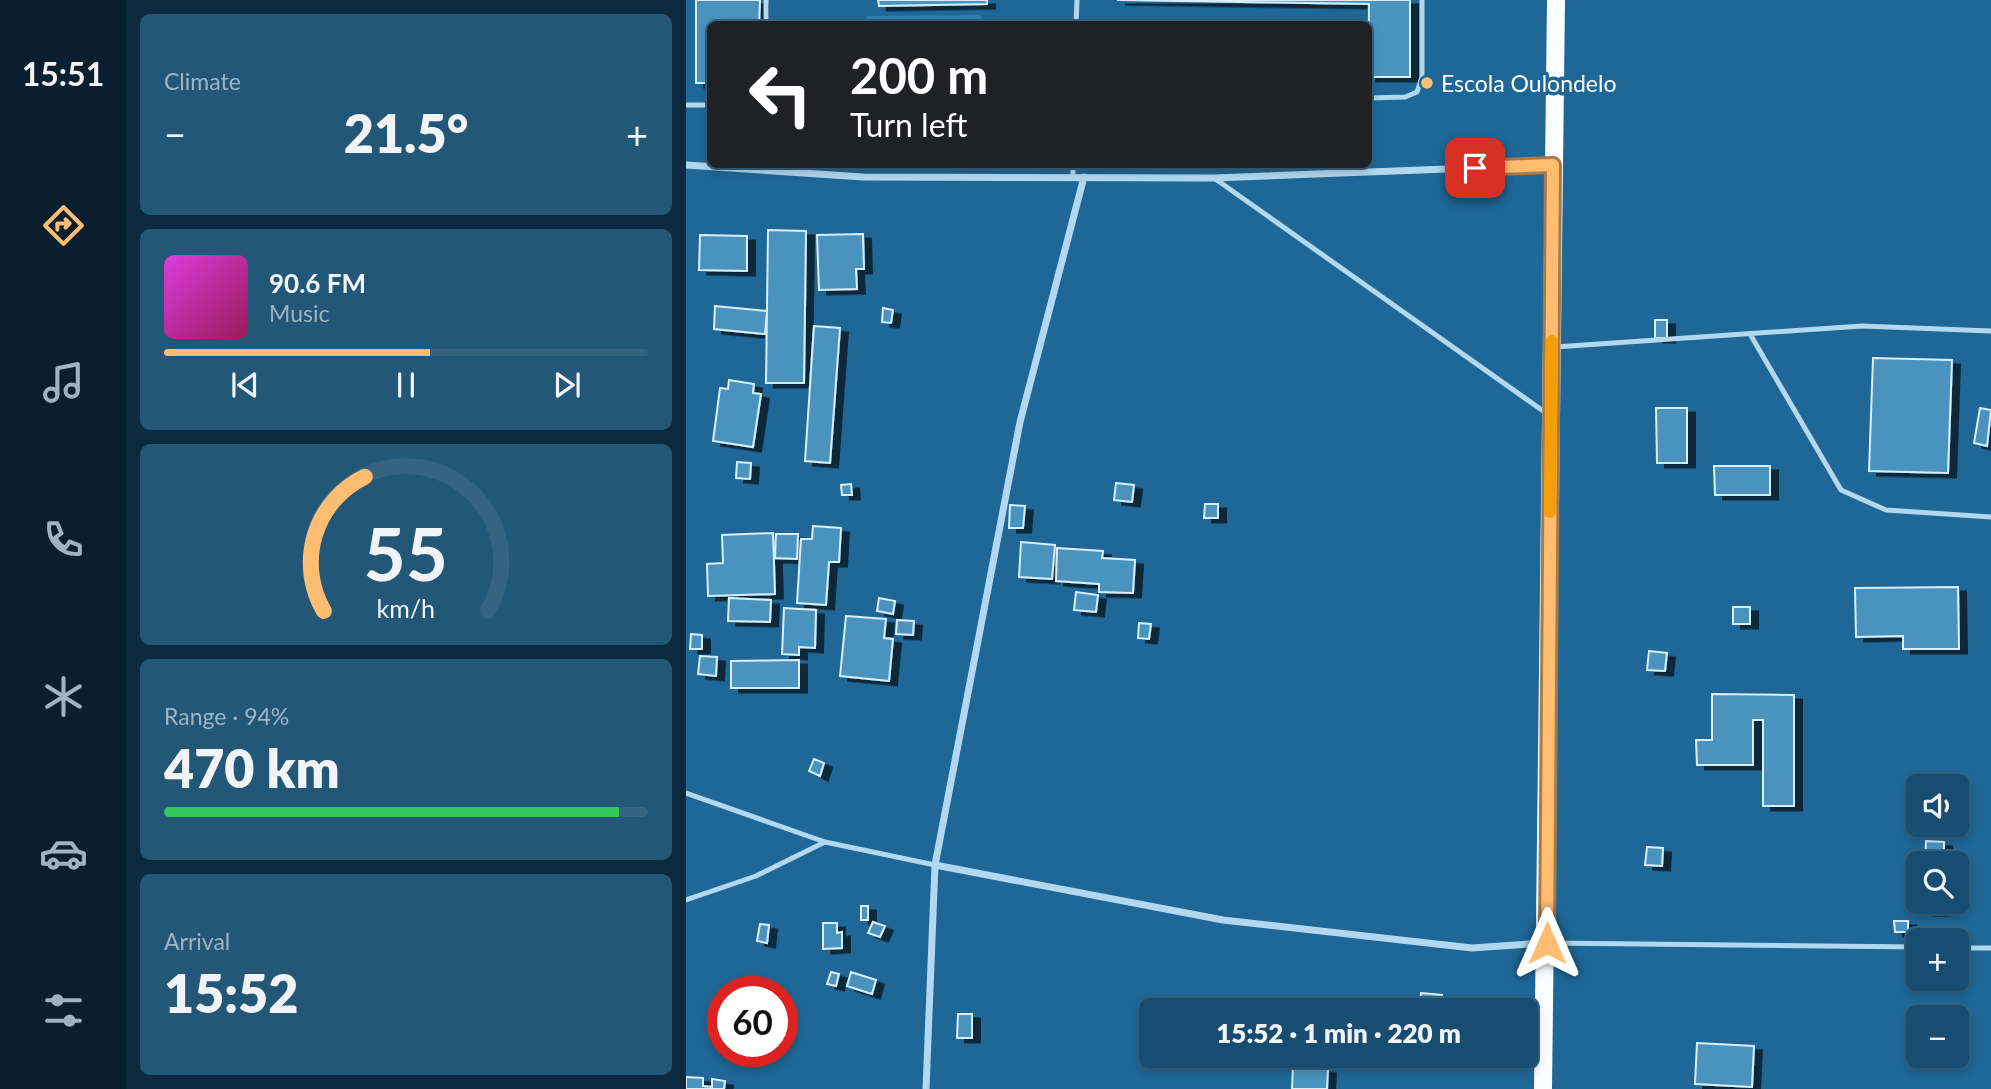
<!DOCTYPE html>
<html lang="en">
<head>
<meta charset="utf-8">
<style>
	:root { --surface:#164d70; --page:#235778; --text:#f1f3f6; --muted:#9eb4c3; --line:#356483; --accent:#febd71 }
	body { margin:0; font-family:Lato,sans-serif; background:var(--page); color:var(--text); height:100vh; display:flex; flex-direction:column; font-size:26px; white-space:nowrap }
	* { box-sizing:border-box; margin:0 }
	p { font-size:23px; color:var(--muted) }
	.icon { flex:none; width:38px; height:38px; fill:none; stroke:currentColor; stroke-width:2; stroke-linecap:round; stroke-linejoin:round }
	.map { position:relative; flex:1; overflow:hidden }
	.side { display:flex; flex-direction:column; gap:14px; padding:14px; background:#0c2a3e; width:560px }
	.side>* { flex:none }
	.guide { position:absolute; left:21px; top:21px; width:665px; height:147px; border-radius:10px; box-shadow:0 4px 10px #0003,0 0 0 2px var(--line); background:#202124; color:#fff; overflow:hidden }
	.controls { position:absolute; left:1220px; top:774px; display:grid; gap:14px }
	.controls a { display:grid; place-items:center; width:63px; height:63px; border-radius:10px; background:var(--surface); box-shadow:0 4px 10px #0003,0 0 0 2px var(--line); font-size:35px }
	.speed { position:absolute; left:21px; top:976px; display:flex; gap:14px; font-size:35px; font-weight:700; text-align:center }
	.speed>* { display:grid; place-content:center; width:91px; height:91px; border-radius:50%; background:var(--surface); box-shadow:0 4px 10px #0003,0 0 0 2px var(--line); line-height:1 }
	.speed .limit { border:10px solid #d22; background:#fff; color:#111 }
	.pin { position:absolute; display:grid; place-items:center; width:60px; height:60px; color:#fff; margin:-30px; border-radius:14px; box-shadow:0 4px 10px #0006 }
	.me { position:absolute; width:77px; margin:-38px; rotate:0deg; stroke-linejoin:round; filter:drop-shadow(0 0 5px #0008) }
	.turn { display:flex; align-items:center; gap:24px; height:147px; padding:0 28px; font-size:32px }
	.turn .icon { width:91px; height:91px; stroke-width:2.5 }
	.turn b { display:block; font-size:49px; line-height:60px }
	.big { font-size:52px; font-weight:800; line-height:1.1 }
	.side .card { flex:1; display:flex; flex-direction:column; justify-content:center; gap:10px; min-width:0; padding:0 24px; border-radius:10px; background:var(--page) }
	.side .dial { align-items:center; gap:0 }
	.dial svg { height:182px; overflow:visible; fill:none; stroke:var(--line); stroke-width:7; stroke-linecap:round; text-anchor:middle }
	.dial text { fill:var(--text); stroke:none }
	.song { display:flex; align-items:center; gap:21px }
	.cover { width:84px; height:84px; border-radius:10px; background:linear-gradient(135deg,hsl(300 70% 55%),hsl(330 70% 35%)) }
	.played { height:7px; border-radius:4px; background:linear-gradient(90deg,var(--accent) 55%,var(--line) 55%) }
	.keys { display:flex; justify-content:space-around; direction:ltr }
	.heat { display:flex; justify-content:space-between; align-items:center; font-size:38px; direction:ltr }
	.charge { height:10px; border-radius:5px; background:linear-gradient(90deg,#34c759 94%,var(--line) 0) }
	.trip { position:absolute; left:453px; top:998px; width:399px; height:70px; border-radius:10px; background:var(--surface); box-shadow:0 4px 10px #0003,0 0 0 2px var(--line); font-weight:800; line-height:70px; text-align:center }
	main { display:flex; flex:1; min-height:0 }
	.tab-bar { display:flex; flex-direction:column; width:126px; justify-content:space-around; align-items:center; background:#091f2d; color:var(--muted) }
	.tab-bar .icon { width:49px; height:49px }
	.tab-bar .active { color:var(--accent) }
	.tab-bar b { font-size:32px; color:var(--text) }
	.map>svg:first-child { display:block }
</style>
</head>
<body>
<main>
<nav class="tab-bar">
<b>15:51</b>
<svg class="icon active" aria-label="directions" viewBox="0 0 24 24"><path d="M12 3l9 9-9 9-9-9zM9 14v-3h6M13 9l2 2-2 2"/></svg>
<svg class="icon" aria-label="music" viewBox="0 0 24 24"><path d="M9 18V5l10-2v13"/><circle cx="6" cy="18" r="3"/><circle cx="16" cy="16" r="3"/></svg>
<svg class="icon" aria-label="phone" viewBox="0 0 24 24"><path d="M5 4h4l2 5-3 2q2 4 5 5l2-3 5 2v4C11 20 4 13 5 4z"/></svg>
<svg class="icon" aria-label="climate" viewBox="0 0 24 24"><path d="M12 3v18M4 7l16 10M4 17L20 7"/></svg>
<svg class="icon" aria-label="car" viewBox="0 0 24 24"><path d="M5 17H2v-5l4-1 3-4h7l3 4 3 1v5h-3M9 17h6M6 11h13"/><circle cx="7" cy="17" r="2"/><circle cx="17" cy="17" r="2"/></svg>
<svg class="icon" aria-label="filters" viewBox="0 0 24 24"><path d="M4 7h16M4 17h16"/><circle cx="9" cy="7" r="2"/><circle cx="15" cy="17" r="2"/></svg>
</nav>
<section class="side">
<div class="card"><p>Climate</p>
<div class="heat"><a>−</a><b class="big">21.5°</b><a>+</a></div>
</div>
<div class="card">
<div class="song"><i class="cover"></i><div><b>90.6 FM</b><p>Music</p></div></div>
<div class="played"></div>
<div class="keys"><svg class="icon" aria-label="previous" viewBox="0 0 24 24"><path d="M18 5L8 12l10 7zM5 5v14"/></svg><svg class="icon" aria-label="pause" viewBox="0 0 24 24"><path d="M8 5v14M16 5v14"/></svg><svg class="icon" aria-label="next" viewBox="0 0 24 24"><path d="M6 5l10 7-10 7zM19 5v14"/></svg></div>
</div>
<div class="card dial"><svg viewBox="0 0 100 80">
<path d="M14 69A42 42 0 1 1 86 69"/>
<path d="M14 69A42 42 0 0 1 32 10" stroke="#febd71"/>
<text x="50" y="56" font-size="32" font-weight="700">55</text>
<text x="50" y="72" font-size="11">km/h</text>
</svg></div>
<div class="card"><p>Range · 94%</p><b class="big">470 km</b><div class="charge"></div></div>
<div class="card"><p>Arrival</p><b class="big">15:52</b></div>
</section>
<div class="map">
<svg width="1305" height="1089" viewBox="0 0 1305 1089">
	<defs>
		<filter id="shadow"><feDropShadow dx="8" dy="4.5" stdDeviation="0" flood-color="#0009"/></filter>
	</defs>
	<rect width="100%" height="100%" fill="#1e6796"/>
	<path fill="#2e81b2" d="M295,15V24H181V16Z"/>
	<path fill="#4a93be" stroke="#d8eefb" stroke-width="2" filter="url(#shadow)" d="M10,0H74L73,24H24V83H10Z
		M192,0H301V4L193,6Z
		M431,0H724V77H682L683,4Z
		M82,230L120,231L118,383H80Z
		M177,234L178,269H170L171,289L133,290L131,235Z
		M14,235L61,236V271L13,270Z
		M29,306L81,311L79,334L28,329Z
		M197,308L207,310L205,323L196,322Z
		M969,320H981V338H969Z
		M128,326L154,328L144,463L119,461Z
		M1187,358L1266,360L1262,473L1183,471Z
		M43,380L68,384L67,393L75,394L67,447L27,441L34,388L42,389Z
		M970,408H1001V463H971Z
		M1294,408L1305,410L1301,446L1288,443Z
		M51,462L65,463L64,479L50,478Z
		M1028,466H1084V495H1029Z
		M430,483L448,485L446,502L428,500Z
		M165,484L166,495H156L155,485Z
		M519,504H532V518H518Z
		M324,505L339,506L337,528H323Z
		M127,526L155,528L153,562H143L140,605L111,603L115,539H126Z
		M87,533L89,594L22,596L21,564L37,563L36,535Z
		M90,534H112L111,559L89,558Z
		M335,542L369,545L366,579L333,577Z
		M371,548L417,551L416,558L449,560L447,593L413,592V584L370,581Z
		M1272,587L1273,649H1217V636L1170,637L1169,588Z
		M390,592L412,595L410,612L388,610Z
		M43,598L85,600L84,622L42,621Z
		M193,598L209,601L207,614L191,611Z
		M1047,607H1064V624H1047Z
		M98,608L130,610L129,648L113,647V655L96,654Z
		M160,616L200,619L198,638L207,639L203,681L154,676Z
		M211,620L228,621L227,635L210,634Z
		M453,623L465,624L463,639L452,638Z
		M5,634L16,635V649H4Z
		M963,651L981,653L979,671L961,670Z
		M14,656L31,657L30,676L12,674Z
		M113,660V688H45V661Z
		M1026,694L1108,695V806H1077V720H1067V765H1011L1010,740H1026Z
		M128,759L138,763L134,776L123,771Z
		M1240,841L1258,842V863H1239Z
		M961,847L977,848L976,866L959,865Z
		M1239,901H1257L1256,911H1239Z
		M175,906H182V920H175Z
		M1208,921H1222V932H1209Z
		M187,922L199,926L194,937L182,933Z
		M137,923H151V933L156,932V948L137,949Z
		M74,924L83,925L81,943L71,941Z
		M145,972L153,974L150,986L141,984Z
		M165,972L190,980L186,994L161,986Z
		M735,993L756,995L755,1005L734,1003Z
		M272,1014H286V1038H271Z
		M1011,1043L1068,1046L1066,1087L1009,1084Z
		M607,1066L642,1069L641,1089H606Z
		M0,1077L17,1078V1086L26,1087V1079L39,1081L38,1089H0Z"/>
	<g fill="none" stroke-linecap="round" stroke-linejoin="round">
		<path stroke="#b2d8ef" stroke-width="5" d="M80,0V24
			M390,24L391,0
			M682,98L719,97L731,92L736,77V0
			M0,105H24
			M387,177V164
			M528,178L860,413
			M1064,334L1155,490L1200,510L1305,517
			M869,347L1176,326L1305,331
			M0,793L139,842L249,865
			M0,900L70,876L139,842
			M861,943L1232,947
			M1270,948H1305"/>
		<path stroke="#b2d8ef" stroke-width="7" d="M0,165L177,177L528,178L867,165
			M249,865L537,920L786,948L856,943
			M240,1089L249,865L334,422L398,177"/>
		<path stroke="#fafdff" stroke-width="18" d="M857,1089L870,0"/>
	</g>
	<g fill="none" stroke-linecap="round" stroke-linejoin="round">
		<g stroke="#a57b49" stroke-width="18">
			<path id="route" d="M789,168L867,165L861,943"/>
		</g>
		<use href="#route" stroke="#febd71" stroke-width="12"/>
		<path stroke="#f59e0b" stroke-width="12" d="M864,512L866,341"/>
	</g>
	<circle fill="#febd71" stroke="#1e6796" stroke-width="2.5" cx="741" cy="83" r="7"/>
	<g text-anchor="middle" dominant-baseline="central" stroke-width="7" stroke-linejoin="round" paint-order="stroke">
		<g font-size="23" fill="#fff" stroke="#1e6796" text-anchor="start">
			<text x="755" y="83">Escola Oulondelo</text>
		</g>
	</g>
</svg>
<div class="controls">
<a><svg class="icon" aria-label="sound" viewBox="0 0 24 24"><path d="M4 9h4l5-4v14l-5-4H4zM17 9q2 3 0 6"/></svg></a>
<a><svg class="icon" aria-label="search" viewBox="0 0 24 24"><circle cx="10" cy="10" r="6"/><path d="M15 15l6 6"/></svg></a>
<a>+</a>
<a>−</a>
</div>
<div class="speed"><div class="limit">60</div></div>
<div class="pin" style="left:789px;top:168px;background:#d93025"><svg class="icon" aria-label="arrive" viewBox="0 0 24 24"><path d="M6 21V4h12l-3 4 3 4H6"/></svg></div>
<svg class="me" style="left:861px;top:943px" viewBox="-20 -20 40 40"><path d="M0-17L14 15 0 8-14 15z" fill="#febd71" stroke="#fff" stroke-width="4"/></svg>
<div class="trip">15:52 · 1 min · 220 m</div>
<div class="guide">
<div class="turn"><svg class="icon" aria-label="left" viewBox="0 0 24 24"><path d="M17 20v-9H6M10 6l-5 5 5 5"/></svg><div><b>200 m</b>Turn left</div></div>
</div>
</div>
</main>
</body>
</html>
